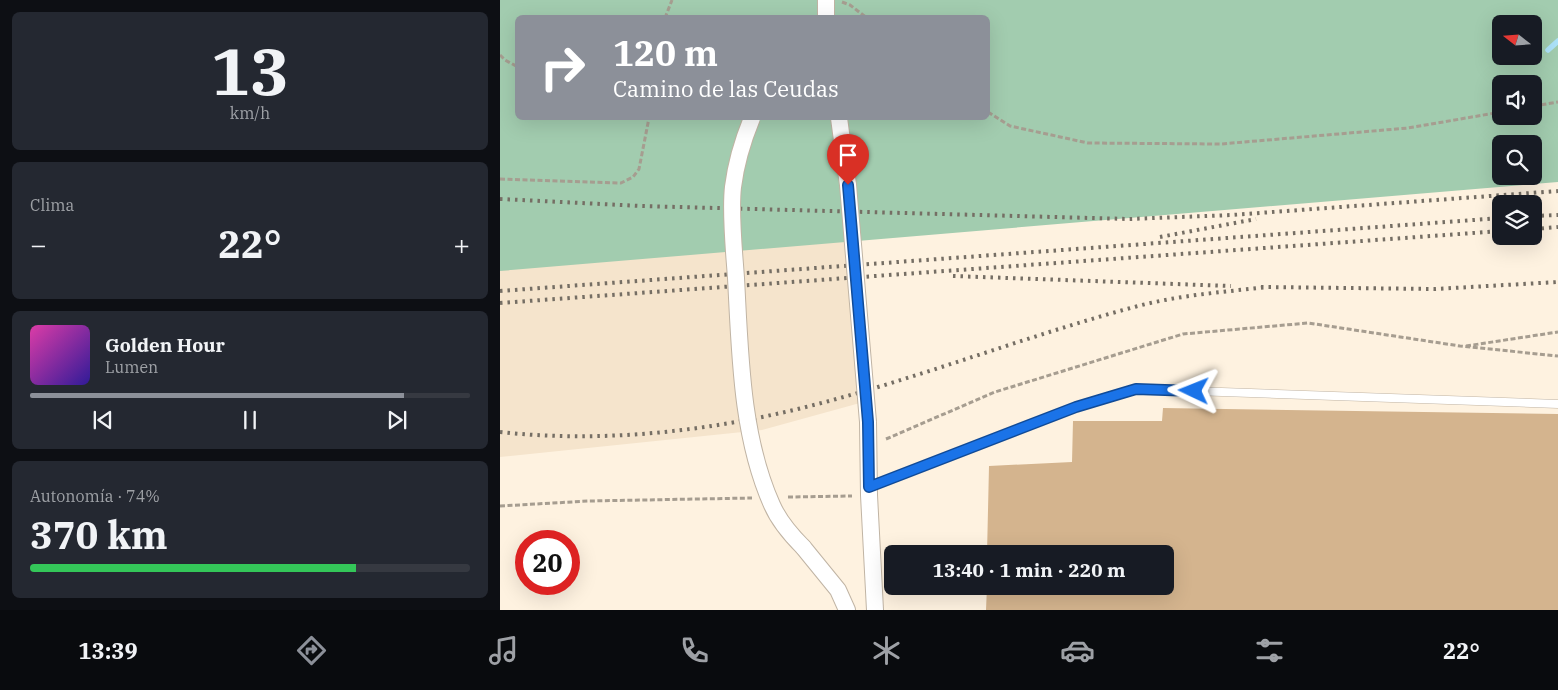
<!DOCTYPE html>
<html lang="es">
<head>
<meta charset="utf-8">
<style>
	:root { --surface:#171b24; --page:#242831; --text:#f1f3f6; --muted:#9ea1a6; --line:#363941; --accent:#8c9099 }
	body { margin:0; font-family:"IBM Plex Serif",serif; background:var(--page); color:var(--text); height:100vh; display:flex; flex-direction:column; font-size:19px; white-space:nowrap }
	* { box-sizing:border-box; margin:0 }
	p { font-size:16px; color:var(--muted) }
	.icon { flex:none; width:28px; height:28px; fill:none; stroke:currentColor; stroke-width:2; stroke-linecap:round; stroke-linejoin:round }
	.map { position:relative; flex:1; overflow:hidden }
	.drawer { display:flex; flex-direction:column; gap:12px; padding:12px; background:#0d0f14; width:500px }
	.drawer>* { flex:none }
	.banner { position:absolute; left:15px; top:15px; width:475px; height:105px; border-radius:8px; box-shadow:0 5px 20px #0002; background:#8c9099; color:#fff; overflow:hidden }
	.needle { width:32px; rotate:287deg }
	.buttons { position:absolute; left:992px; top:15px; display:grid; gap:10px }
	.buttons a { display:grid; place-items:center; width:50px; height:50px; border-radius:8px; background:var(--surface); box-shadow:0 5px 20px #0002; font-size:25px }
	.speed { position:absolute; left:15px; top:530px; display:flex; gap:10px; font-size:25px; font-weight:700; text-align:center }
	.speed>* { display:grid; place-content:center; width:65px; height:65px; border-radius:50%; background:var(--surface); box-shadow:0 5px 20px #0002; line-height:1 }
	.speed .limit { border:8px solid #d22; background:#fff; color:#111 }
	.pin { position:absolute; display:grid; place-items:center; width:42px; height:42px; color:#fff; margin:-51px -21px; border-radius:50% 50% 50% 0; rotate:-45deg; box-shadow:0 0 5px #0007 }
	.pin .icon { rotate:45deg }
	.me { position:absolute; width:55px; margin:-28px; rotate:272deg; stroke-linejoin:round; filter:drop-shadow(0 0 4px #0008) }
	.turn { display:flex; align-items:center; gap:18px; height:105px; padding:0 15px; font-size:22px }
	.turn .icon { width:65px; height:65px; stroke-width:2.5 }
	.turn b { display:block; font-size:35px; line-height:42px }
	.big { font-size:38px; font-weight:700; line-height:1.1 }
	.drawer .widget { flex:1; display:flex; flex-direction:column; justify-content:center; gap:8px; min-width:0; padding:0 18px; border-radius:8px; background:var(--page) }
	.drawer .dial { align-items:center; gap:0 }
	.dial b { font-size:65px; line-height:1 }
	.song { display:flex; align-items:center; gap:15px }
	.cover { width:60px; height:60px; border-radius:8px; background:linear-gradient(135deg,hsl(320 70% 55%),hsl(250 70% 35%)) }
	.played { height:5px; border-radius:2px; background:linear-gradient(90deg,var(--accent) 85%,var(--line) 85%) }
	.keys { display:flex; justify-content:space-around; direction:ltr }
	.heat { display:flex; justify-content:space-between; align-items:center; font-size:28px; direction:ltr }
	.charge { height:8px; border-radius:4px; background:linear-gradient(90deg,#34c759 74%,var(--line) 0) }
	.trip { position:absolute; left:384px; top:545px; width:290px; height:50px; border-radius:8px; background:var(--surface); box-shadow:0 5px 20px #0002; font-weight:700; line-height:50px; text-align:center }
	.dock { display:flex; height:80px; justify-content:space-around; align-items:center; background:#090b0e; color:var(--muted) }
	.dock .icon { width:35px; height:35px }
	.dock .on { color:var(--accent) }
	.dock b { font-size:22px; color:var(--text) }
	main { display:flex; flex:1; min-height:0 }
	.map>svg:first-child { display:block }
</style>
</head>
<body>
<main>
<section class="drawer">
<div class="widget dial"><b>13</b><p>km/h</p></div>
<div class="widget"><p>Clima</p>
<div class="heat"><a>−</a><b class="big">22°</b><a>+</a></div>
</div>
<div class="widget">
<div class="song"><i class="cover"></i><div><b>Golden Hour</b><p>Lumen</p></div></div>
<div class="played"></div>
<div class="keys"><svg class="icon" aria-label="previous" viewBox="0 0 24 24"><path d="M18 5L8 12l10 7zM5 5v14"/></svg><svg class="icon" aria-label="pause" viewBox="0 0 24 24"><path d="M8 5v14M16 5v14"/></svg><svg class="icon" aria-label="next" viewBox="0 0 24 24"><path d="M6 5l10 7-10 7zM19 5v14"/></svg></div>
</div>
<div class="widget"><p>Autonomía · 74%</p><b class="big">370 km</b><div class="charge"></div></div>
</section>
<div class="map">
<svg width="1058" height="610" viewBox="0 0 1058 610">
	<rect width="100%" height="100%" fill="#fef2e0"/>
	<path fill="#f5e4cc" d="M0,85L18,118L334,136L360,403L262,430L0,457Z"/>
	<path fill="#a2ccaf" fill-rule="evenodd" d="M0,0H1058V182L0,271ZM18,18H488V118H18ZM1001,24H1034V56H1001ZM1001,84H1034V116H1001ZM1001,144H1034V176H1001Z"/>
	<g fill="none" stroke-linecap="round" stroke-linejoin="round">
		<path stroke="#ade2f9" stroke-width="5.5" d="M1048,50L1058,41"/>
	</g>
	<path fill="#d4b48e" d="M663,408L1058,414V610H486L487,586H665V554H487L489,466L572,462L573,421H662Z"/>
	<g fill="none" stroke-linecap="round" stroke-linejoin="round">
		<g stroke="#c0b4a4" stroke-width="9">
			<path id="lane" d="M369,487L576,407L636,389L1058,404"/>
		</g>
		<g stroke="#c0b4a4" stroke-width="18">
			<path id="street" d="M326,18V0
				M339,118L348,185
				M368,422L369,495L375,610
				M303,547L338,590L347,610"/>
		</g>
		<path stroke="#a69d90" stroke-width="3" stroke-dasharray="5 2.5" stroke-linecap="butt" d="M342,2L350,5L367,18
			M165,18L172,0
			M0,55L5,60L18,67
			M1034,106L1058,102
			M488,112L510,126L588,143L721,144L908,128L1001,112
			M0,179L121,183L133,177L139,169L149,118
			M966,346L1058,332
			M386,439L495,392L683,334L808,323L960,346L1058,356
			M288,497L352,496
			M0,506L89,501L252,498"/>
		<use href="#lane" stroke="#fff" stroke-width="8"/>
		<use href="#street" stroke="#fff" stroke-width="16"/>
		<path stroke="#756e64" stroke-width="4" stroke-dasharray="2.5 5" stroke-linecap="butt" d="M0,199L141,206L629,219L732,215L1058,191
			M1034,216L1058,215
			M1034,229L1058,227
			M660,237L756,219
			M453,276L731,286
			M761,287L935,289L1058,282
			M0,291L1001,218
			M0,303L1001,231
			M0,432C100,443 204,432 302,408C415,380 525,336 638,306C680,295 724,292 767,287"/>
		<g stroke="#c0b4a4" stroke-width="18" stroke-linecap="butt">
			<path id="street-bridge" d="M252,118C243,140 236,163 233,187C230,213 234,250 236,278C240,352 241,436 272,505C279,521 290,534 303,547
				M348,185L368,422"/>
		</g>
		<use href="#street-bridge" stroke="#fff" stroke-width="16"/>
	</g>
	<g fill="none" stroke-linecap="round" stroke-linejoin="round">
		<g stroke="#114b97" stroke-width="12">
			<path id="route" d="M348,185L368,422L369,487L576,407L636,389L694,391"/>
		</g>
		<use href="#route" stroke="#1a73e8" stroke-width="9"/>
	</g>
</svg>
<div class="buttons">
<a><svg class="needle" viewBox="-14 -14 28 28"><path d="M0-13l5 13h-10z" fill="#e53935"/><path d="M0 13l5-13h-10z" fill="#9ea1a6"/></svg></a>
<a><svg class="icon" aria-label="sound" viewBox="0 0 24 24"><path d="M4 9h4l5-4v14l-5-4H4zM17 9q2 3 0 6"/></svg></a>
<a><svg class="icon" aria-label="search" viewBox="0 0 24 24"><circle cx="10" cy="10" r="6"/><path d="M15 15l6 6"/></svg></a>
<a><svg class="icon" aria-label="layers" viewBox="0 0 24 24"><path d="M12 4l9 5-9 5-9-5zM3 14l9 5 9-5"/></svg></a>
</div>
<div class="speed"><div class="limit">20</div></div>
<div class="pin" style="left:348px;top:185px;background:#d93025"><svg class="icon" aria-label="arrive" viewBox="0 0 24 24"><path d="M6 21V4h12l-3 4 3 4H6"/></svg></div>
<svg class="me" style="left:694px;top:391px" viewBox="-20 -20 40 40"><path d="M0-17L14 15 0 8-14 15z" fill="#1a73e8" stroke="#fff" stroke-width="4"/></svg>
<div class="trip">13:40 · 1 min · 220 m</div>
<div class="banner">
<div class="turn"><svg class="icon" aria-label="right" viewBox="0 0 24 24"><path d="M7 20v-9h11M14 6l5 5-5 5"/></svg><div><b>120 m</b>Camino de las Ceudas</div></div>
</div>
</div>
</main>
<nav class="dock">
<b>13:39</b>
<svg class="icon on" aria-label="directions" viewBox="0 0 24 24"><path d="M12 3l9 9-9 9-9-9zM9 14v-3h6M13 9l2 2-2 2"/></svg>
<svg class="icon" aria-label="music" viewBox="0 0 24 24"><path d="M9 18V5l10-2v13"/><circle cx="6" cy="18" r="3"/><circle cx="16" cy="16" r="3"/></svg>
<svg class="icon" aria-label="phone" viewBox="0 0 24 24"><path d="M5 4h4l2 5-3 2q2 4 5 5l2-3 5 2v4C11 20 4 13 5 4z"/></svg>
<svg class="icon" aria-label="climate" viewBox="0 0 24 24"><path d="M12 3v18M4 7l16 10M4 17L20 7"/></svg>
<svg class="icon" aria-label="car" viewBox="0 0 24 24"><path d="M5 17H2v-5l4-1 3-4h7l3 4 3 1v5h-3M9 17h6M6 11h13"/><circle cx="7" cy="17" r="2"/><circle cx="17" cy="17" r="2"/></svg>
<svg class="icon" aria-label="filters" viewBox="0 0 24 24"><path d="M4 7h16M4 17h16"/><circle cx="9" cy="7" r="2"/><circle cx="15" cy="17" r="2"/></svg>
<b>22°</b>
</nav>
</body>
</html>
